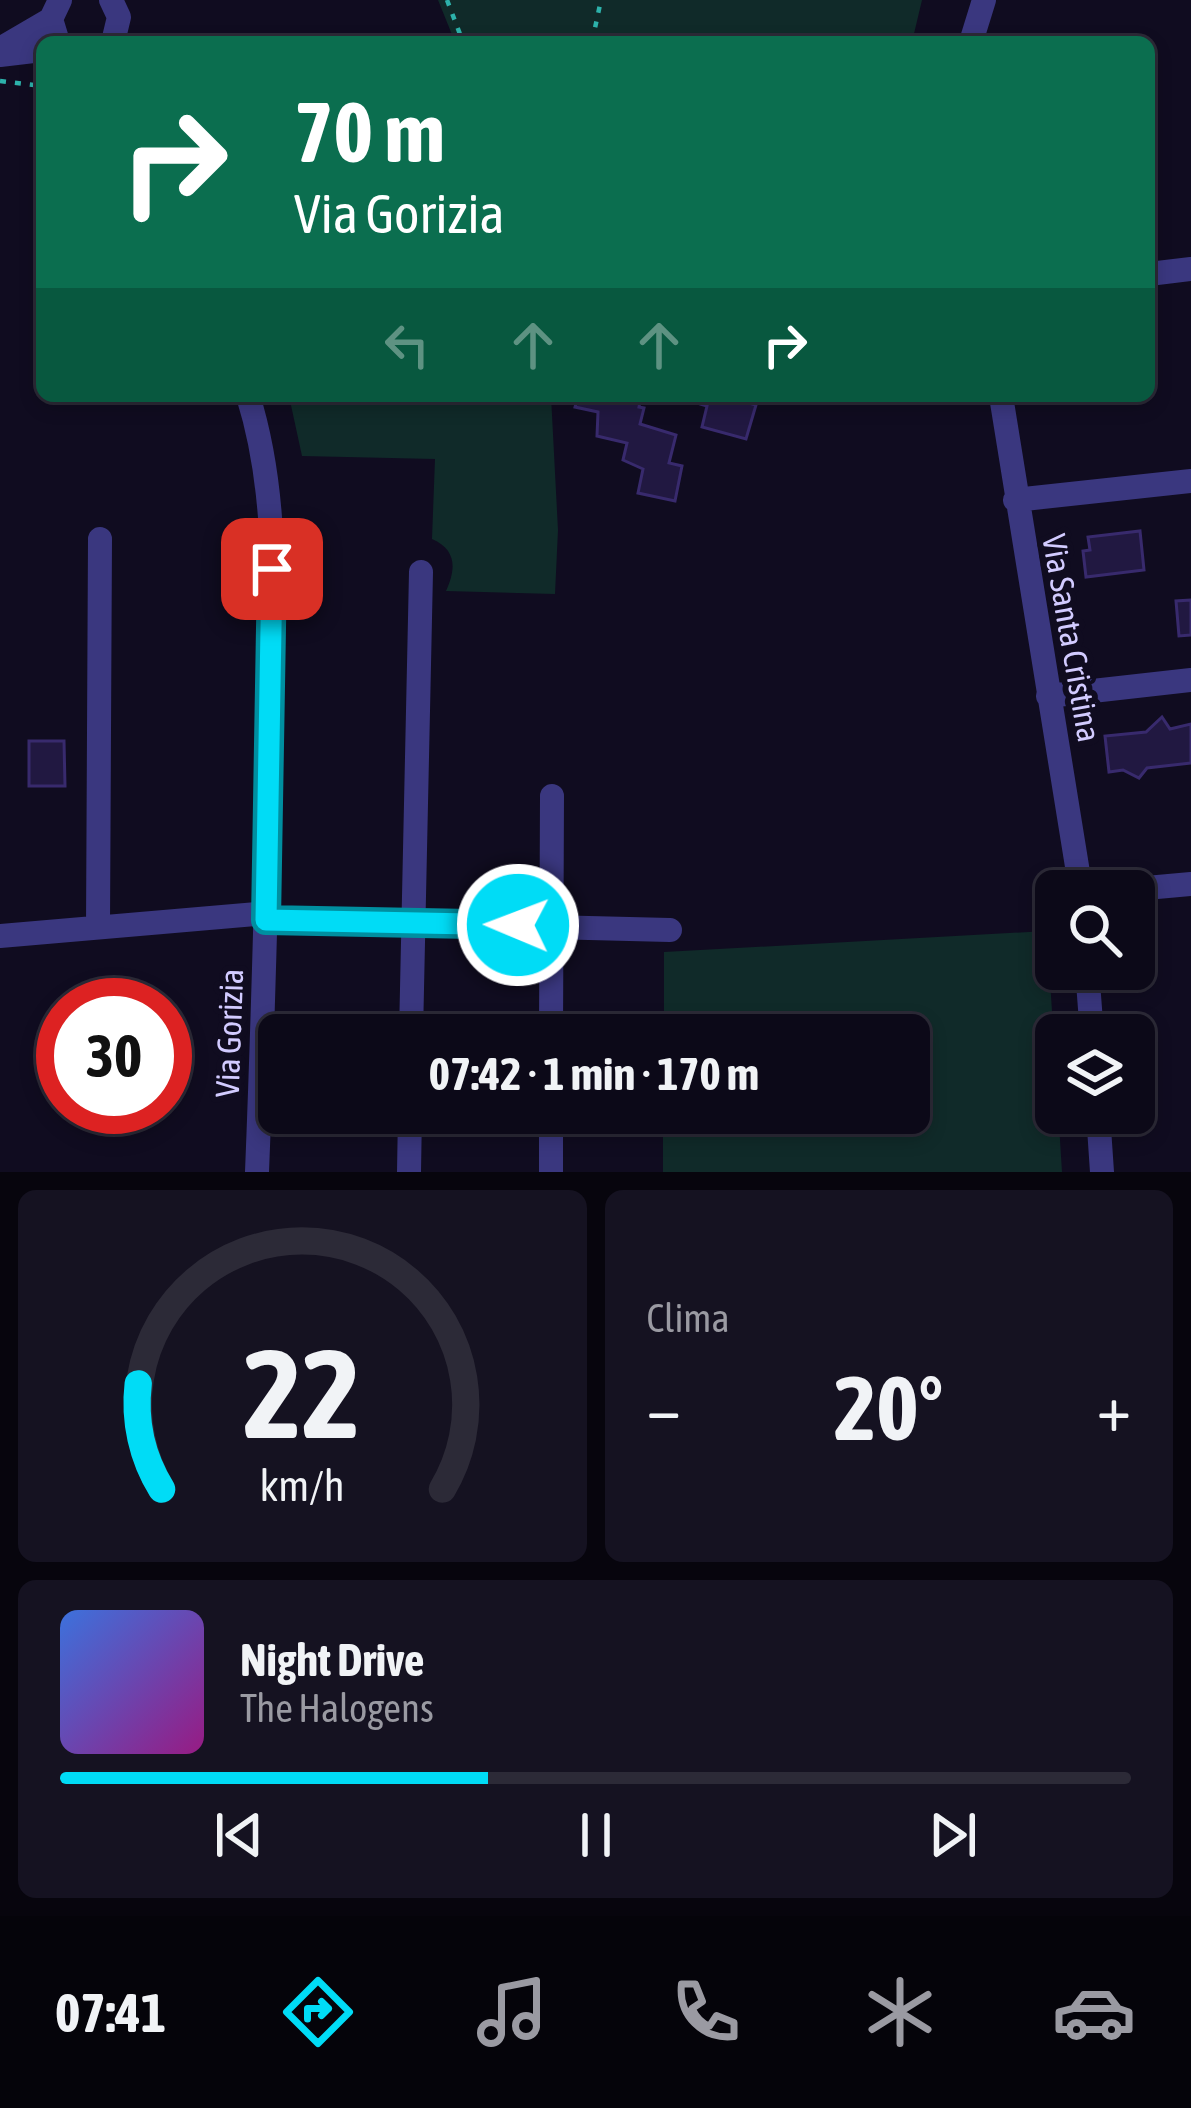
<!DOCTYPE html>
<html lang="it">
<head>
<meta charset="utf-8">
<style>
	:root { --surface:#0c0918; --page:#151221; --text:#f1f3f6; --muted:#9a9aa2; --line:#2c2a37; --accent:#00dcf6 }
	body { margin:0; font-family:"Asap Condensed",sans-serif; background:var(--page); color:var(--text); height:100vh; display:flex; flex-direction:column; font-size:45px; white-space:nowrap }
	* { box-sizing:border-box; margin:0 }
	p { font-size:39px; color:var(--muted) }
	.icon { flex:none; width:66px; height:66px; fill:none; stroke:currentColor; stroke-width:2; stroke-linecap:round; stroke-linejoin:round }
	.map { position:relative; height:1172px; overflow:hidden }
	.sheet { display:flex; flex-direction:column; gap:18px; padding:18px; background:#07050d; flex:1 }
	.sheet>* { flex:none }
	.guide { position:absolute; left:36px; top:36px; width:1119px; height:366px; border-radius:18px; box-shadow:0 6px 18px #0003,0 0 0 3px var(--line); background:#0b6e4f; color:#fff; overflow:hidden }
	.controls { position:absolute; left:1035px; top:870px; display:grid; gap:24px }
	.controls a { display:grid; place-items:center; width:120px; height:120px; border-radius:18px; background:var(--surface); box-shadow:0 6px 18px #0003,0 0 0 3px var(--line); font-size:60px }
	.speed { position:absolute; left:36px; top:978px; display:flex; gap:24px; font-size:60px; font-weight:700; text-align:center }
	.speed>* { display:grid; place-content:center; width:156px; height:156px; border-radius:50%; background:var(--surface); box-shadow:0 6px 18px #0003,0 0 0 3px var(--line); line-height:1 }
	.speed .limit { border:18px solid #d22; background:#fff; color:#111 }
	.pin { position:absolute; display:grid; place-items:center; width:102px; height:102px; color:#fff; margin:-51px; border-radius:24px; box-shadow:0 6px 18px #0006 }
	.me { position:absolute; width:132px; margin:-66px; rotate:271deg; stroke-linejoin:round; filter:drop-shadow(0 0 9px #0008) }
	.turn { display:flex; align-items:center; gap:42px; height:252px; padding:0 60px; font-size:54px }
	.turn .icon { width:156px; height:156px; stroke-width:2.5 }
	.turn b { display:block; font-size:84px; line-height:102px }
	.lanes { display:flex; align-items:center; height:114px; padding:0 60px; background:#0003; justify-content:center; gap:60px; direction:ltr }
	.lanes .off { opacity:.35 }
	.big { font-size:90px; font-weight:700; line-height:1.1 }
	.sheet .card { flex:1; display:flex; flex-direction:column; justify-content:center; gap:18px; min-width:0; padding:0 42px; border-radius:18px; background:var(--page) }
	.sheet .dial { align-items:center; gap:0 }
	.dial svg { height:312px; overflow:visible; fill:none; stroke:var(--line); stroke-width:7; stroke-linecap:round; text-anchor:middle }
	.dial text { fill:var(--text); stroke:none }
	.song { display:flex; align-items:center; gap:36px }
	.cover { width:144px; height:144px; border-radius:18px; background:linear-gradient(135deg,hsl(220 70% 55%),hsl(310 70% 35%)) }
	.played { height:12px; border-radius:6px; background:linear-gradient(90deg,var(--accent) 40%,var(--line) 40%) }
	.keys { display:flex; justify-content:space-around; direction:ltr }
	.heat { display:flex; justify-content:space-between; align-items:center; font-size:66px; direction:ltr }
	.sheet .tiles { flex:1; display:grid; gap:18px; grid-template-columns:1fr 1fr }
	.card:last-child { grid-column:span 2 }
	.trip { position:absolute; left:258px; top:1014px; width:672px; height:120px; border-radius:18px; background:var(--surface); box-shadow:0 6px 18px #0003,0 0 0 3px var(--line); font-weight:700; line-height:120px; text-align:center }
	.tabs { display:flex; height:192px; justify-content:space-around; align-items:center; background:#05040a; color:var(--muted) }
	.tabs .icon { width:84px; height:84px }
	.tabs .active { color:var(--accent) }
	.tabs b { font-size:54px; color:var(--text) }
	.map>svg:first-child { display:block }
</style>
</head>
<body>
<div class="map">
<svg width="1191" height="1172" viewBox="0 0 1191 1172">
	<rect width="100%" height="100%" fill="#100c20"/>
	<path fill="#102a29" d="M438,0H922L912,42H455Z
		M289,396H551L558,530L555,594L446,591C456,569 457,550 432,539L435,459L302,456Z
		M1047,931L1062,1172H663V1113H909V1035H664V952Z"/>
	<path fill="#211841" stroke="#382a6d" stroke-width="3" d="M578,396L641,397L639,407L644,408L640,424L676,435L669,463L682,466L675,501L638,493L643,469L623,460L627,443L597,436L598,412L575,407Z
		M691,396H735V399L756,405L746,439L702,427L707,406L697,403L699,398Z
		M1140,531L1144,570L1086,577L1083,551L1090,550L1088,537Z
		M1191,600V635L1179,636L1176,601Z
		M1162,717L1170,729L1191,724V763L1147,768L1139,778L1123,770L1109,772L1105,736L1146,732Z
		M29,741H64L65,786H29Z"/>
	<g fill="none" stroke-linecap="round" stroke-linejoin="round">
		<path stroke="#2db2ab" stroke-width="4.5" stroke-dasharray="6 9" stroke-linecap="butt" d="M447,0L463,42
			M592,42L601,0
			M0,81L42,86"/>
		<path stroke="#3a377f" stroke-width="24" d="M111,0L119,17L113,42
			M58,42L51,19L60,0
			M971,42L984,0
			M0,49L51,19
			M0,55L42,50
			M1149,274L1191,269
			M248,396C281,501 272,614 270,723C267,873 263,1022 257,1172
			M1001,396L1081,891
			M1015,500L1191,481
			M1048,696L1191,680
			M1113,891L1191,884
			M266,920L670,930
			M98,926L100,539
			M0,936L267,913
			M1087,969L1092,1035
			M411,1035L421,572
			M551,1035L552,796
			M551,1113V1172
			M1098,1113L1102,1172
			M409,1172L410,1113"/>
	</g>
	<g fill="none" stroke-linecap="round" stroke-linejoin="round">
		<g stroke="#008fa0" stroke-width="30">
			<path id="route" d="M272,569L266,920L518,925"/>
		</g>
		<use href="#route" stroke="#00dcf6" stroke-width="21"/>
	</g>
	<g text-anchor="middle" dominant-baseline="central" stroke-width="12" stroke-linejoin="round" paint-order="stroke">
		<g font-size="33" fill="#d2cbff" stroke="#100c20">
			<text transform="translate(1072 638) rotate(80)">Via Santa Cristina</text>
			<text transform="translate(229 1033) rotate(-88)">Via Gorizia</text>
		</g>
	</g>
</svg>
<div class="controls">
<a><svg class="icon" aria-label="search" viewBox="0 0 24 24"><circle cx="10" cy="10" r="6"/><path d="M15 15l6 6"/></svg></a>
<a><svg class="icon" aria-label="layers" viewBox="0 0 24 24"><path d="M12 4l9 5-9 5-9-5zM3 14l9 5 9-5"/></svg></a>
</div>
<div class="speed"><div class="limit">30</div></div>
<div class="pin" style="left:272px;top:569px;background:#d93025"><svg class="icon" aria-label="arrive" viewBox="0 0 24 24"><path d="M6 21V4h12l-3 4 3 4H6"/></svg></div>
<svg class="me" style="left:518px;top:925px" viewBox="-20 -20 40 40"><circle r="17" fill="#00dcf6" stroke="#fff" stroke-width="3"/><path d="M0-11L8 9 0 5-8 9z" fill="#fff"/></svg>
<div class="trip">07:42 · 1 min · 170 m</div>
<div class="guide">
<div class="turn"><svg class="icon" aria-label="right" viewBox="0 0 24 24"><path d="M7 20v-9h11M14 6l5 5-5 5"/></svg><div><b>70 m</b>Via Gorizia</div></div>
<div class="lanes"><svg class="icon off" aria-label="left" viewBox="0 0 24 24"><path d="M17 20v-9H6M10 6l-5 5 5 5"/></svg><svg class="icon off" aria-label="ahead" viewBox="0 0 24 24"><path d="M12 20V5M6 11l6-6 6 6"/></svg><svg class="icon off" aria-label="ahead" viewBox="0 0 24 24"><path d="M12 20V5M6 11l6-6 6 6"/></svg><svg class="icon" aria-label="right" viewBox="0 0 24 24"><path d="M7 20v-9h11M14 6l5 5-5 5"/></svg></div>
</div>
</div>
<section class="sheet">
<div class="tiles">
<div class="card dial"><svg viewBox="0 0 100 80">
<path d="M14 69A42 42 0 1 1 86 69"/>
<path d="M14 69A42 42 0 0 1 8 42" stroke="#00dcf6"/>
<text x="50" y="56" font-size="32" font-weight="700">22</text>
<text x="50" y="72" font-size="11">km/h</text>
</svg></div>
<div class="card"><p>Clima</p>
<div class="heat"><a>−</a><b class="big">20°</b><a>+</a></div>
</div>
<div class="card">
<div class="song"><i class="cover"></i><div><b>Night Drive</b><p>The Halogens</p></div></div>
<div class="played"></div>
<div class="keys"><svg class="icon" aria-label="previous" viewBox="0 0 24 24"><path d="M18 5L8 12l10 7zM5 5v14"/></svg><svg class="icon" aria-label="pause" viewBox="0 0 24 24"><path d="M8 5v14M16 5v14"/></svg><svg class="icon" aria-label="next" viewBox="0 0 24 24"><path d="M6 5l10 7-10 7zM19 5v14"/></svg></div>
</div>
</div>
</section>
<nav class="tabs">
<b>07:41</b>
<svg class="icon active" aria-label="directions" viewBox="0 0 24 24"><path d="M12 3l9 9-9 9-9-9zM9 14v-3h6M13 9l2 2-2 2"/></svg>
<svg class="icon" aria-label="music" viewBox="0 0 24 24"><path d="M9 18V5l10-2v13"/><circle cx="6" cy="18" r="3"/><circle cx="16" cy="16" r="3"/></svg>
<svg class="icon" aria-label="phone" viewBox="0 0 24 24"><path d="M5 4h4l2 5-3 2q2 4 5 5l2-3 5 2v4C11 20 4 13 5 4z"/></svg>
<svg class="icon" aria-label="climate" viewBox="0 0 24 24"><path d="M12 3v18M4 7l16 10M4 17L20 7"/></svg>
<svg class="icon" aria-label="car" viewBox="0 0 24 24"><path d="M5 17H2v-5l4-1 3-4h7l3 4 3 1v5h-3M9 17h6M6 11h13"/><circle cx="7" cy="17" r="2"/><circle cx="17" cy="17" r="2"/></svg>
</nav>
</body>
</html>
